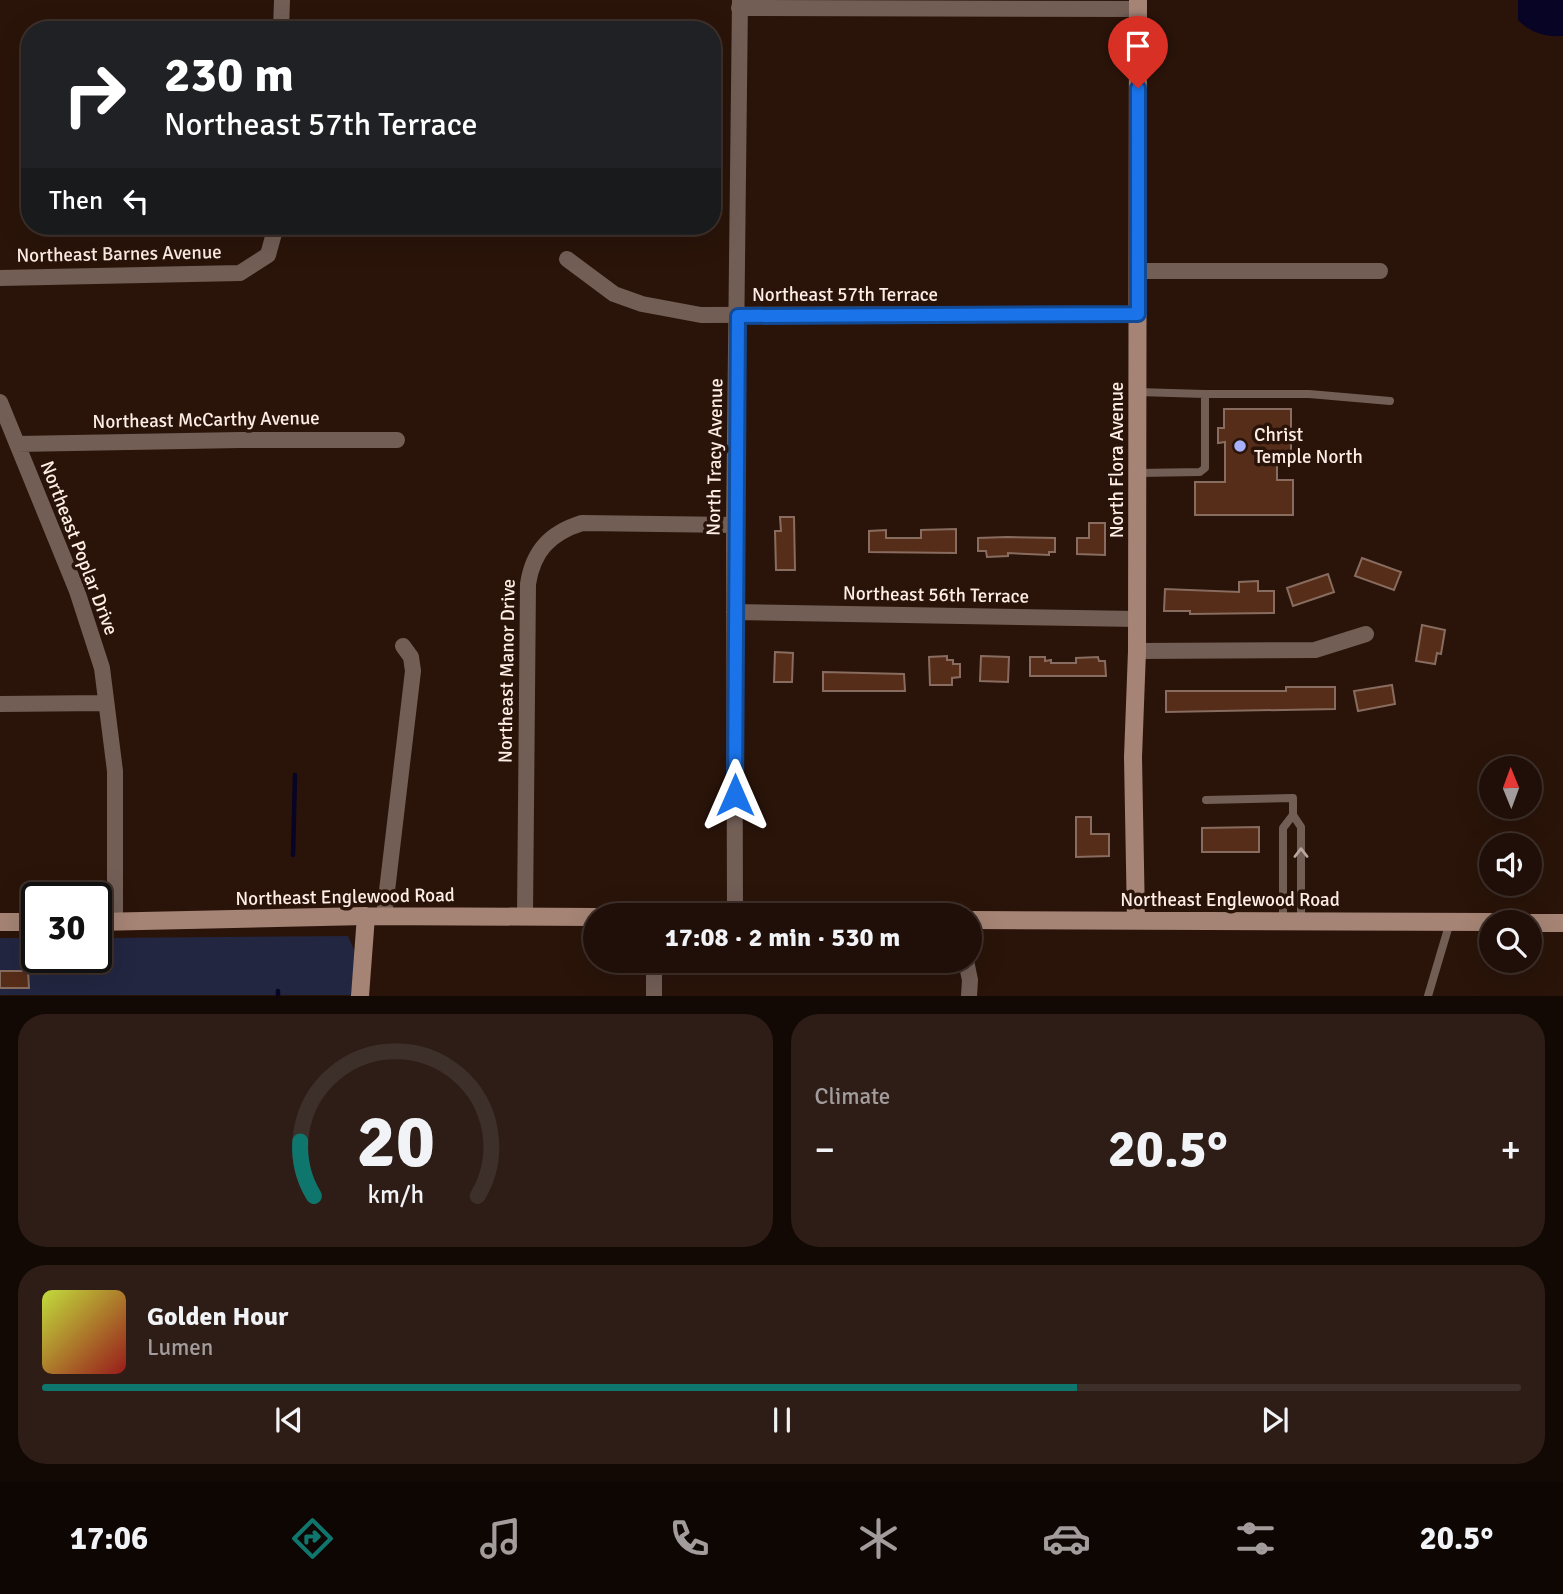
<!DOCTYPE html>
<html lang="en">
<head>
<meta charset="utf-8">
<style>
	:root { --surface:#200f08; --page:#2d1d16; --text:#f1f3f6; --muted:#a29c9c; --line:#3d2f29; --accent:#0f766e }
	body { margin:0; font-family:Signika,sans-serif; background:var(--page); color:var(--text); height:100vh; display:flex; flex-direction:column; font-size:26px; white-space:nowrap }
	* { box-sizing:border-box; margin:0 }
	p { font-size:23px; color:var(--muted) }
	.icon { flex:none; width:38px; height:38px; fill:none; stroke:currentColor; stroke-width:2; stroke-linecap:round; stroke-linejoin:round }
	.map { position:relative; height:996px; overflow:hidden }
	.drawer { display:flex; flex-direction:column; gap:18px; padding:18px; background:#120804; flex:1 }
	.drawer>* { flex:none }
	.hud { position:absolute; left:21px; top:21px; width:700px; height:214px; border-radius:28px; box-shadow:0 7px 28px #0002,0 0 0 2px var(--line); background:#202124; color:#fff; overflow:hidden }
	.needle { width:46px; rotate:359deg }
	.controls { position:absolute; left:1479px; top:756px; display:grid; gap:14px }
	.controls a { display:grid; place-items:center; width:63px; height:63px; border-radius:50%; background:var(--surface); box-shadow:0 7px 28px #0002,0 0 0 2px var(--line); font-size:35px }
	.speed { position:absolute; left:21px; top:882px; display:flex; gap:14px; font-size:35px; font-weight:700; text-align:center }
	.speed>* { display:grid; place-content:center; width:91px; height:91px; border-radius:50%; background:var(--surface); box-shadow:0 7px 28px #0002,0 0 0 2px var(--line); line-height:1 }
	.speed .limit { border:4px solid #111; border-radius:10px; background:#fff; color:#111 }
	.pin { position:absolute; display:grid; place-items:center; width:60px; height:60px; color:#fff; margin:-72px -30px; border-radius:50% 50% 50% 0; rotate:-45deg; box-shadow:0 0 7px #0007 }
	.pin .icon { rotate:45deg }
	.me { position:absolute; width:77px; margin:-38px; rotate:0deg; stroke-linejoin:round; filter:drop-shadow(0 0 5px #0008) }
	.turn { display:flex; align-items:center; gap:24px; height:147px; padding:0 28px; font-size:32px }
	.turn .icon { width:91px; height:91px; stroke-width:2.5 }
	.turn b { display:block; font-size:49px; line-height:60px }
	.then { display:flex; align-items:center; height:66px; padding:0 28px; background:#0003; gap:14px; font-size:26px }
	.big { font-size:52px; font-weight:800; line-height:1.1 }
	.drawer .widget { flex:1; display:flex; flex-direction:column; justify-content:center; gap:10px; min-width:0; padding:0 24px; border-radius:28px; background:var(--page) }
	.drawer .dial { align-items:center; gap:0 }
	.dial svg { height:182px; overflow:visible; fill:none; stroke:var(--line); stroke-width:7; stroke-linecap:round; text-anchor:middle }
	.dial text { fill:var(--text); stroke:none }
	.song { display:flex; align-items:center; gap:21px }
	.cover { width:84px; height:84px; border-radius:10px; background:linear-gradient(135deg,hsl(70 70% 55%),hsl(0 70% 35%)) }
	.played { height:7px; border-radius:4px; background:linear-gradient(90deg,var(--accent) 70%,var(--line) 70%) }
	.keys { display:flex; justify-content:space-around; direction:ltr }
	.heat { display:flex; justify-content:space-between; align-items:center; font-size:38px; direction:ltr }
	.drawer .tiles { flex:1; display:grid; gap:18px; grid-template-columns:1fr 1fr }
	.widget:last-child { grid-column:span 2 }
	.trip { position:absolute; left:583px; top:903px; width:399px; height:70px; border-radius:35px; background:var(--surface); box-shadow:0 7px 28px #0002,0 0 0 2px var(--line); font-weight:800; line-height:70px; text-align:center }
	.menu { display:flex; height:112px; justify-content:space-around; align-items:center; background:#0d0603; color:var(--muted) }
	.menu .icon { width:49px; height:49px }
	.menu .active { color:var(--accent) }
	.menu b { font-size:32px; color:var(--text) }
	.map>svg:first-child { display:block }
</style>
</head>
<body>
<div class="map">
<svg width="1563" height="996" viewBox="0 0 1563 996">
	<rect width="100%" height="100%" fill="#2a140a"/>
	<path fill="#232641" d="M348,936L355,952L351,995H0V938H37V957H96V938Z"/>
	<path fill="#070426" d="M1518,0H1563V36C1544,37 1531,33 1518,20Z"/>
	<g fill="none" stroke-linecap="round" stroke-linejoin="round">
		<path stroke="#070426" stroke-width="4.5" d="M293,855L295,775
			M278,996V991"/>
	</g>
	<path fill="#562d19" stroke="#886c5f" stroke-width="2" d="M1224,409H1291V455H1277V480H1293V515H1195V482H1225V442L1218,443V428H1224Z
		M780,517H794L795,570H776L775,531H781Z
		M1089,523H1105V555L1077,554V538H1089Z
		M956,529V553L869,552V531L886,530V538H921V530Z
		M1007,537L1055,538V552H1049V555L1008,553V556L987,557L986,551H978V538Z
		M1362,558L1401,572L1394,590L1355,576Z
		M1328,574L1334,592L1293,606L1287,588Z
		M1258,581V591H1274V613L1190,614V611H1164L1165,589L1239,592V582Z
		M1422,625L1445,630L1441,654L1437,653L1435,664L1416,661Z
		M775,652L793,653L792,682H774Z
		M947,656V660H953V664H960V677L952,678V685H930L929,657Z
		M981,656L1009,657L1008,682L980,681Z
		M1030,657H1045V661L1051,660V663H1076V658L1098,657L1099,661H1105L1106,676H1030Z
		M823,672L904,674L905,691H823Z
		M1392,685L1395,704L1358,711L1354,691Z
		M1286,687H1335V709L1166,712V691H1286Z
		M1076,817H1091V834H1109V856L1076,857Z
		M1259,827V852H1202V828Z
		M0,971H28L29,988H0Z"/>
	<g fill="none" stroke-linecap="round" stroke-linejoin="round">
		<path stroke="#725e55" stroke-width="8" d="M1205,394H1309L1390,401
			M1138,473L1200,472L1205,468V394L1138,392
			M1206,800L1293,798V815
			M1283,920V828L1293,815L1301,827V921
			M1428,996L1450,922"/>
		<path stroke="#725e55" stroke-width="16" d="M739,8L1138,9
			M281,30L282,0
			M567,259L614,294L642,304L701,315L1138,314
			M1138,271H1380
			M0,278L240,273L268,255L276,226
			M0,402L77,591L102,668L115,771V921
			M17,444L240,440H397
			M734,612L1137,619
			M1137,651L1315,650L1366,634
			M0,704L106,703
			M735,915L734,525L740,0
			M384,916L413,671L411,657L403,646
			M525,916L528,584C533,551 550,533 582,523L734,525
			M966,961L970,980L969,996
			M654,996V961"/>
		<path stroke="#a58475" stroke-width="18" d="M970,920L1491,922
			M1136,920L1133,757L1137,651L1138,0
			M0,922H37
			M96,922L366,916L595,917
			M1530,923H1563
			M360,996L366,916"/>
	</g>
	<defs><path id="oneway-chevron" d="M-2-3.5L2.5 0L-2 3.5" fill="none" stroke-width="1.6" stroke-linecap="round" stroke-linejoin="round" transform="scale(1.75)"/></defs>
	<use stroke="#b8a69e" href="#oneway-chevron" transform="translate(1301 853) rotate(-90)"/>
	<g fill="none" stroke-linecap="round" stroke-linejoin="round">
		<g stroke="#114b97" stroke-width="18">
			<path id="route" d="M735,795L738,316L1138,314V88"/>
		</g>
		<use href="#route" stroke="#1a73e8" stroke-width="12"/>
	</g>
	<circle fill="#a8b0fc" stroke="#2a140a" stroke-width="2.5" cx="1240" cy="446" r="7"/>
	<g text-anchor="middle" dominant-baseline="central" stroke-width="7" stroke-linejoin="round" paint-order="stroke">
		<g font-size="19" fill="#feeee6" stroke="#2a140a">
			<text transform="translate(119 254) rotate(-1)">Northeast Barnes Avenue</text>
			<text x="845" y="295">Northeast 57th Terrace</text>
			<text transform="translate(206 420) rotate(-1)">Northeast McCarthy Avenue</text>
			<text transform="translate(715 457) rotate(-89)">North Tracy Avenue</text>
			<text transform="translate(1117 460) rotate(-90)">North Flora Avenue</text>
			<text transform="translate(79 548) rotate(69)">Northeast Poplar Drive</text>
			<text transform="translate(936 595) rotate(1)">Northeast 56th Terrace</text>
			<text transform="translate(507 671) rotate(-89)">Northeast Manor Drive</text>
			<text transform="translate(345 897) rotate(-1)">Northeast Englewood Road</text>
			<text x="1230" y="900">Northeast Englewood Road</text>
		</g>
		<g font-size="19" fill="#feeee6" stroke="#2a140a" text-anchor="start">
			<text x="1254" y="435">Christ<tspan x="1254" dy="22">Temple North</tspan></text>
		</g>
	</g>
</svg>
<div class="controls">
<a><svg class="needle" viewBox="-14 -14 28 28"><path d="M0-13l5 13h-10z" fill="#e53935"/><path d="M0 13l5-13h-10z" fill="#a29c9c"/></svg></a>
<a><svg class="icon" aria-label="sound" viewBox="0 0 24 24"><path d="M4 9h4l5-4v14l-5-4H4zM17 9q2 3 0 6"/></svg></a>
<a><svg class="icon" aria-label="search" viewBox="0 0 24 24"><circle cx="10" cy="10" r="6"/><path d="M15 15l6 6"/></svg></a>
</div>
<div class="speed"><div class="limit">30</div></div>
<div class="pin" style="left:1138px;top:88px;background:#d93025"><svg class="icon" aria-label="arrive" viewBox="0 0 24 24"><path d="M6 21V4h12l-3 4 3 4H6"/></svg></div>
<svg class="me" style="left:735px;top:795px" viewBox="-20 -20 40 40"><path d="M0-17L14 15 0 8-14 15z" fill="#1a73e8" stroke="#fff" stroke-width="4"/></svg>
<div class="trip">17:08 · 2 min · 530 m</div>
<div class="hud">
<div class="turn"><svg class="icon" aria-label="right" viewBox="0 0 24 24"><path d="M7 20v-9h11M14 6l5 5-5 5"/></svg><div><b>230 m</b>Northeast 57th Terrace</div></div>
<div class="then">Then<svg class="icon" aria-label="left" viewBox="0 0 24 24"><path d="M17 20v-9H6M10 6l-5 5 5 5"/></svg></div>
</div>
</div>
<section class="drawer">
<div class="tiles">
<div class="widget dial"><svg viewBox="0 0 100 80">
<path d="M14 69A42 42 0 1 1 86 69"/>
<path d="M14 69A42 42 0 0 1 8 45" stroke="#0f766e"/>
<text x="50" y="56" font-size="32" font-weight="700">20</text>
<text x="50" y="72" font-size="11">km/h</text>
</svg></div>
<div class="widget"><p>Climate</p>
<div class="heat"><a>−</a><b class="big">20.5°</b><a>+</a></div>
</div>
<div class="widget">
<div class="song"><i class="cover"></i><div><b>Golden Hour</b><p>Lumen</p></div></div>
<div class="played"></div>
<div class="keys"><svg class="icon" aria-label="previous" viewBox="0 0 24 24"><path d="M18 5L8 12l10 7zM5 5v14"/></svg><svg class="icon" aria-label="pause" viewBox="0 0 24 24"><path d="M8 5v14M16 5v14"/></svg><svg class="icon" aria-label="next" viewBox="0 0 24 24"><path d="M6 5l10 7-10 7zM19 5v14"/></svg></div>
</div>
</div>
</section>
<nav class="menu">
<b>17:06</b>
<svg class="icon active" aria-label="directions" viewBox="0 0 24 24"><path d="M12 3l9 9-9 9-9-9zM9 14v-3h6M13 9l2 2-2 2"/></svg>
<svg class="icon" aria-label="music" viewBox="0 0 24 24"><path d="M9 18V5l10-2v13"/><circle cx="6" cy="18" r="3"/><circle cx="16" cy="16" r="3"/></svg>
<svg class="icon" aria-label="phone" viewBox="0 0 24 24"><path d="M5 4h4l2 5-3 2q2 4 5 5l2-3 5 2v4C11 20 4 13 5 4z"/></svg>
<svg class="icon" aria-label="climate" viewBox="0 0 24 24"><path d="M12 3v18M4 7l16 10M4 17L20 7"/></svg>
<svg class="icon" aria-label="car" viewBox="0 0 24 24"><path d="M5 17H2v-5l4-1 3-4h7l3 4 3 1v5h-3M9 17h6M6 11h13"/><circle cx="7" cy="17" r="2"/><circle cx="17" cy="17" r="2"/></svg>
<svg class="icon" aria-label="filters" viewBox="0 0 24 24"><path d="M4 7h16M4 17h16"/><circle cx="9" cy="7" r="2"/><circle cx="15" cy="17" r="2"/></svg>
<b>20.5°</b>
</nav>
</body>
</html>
